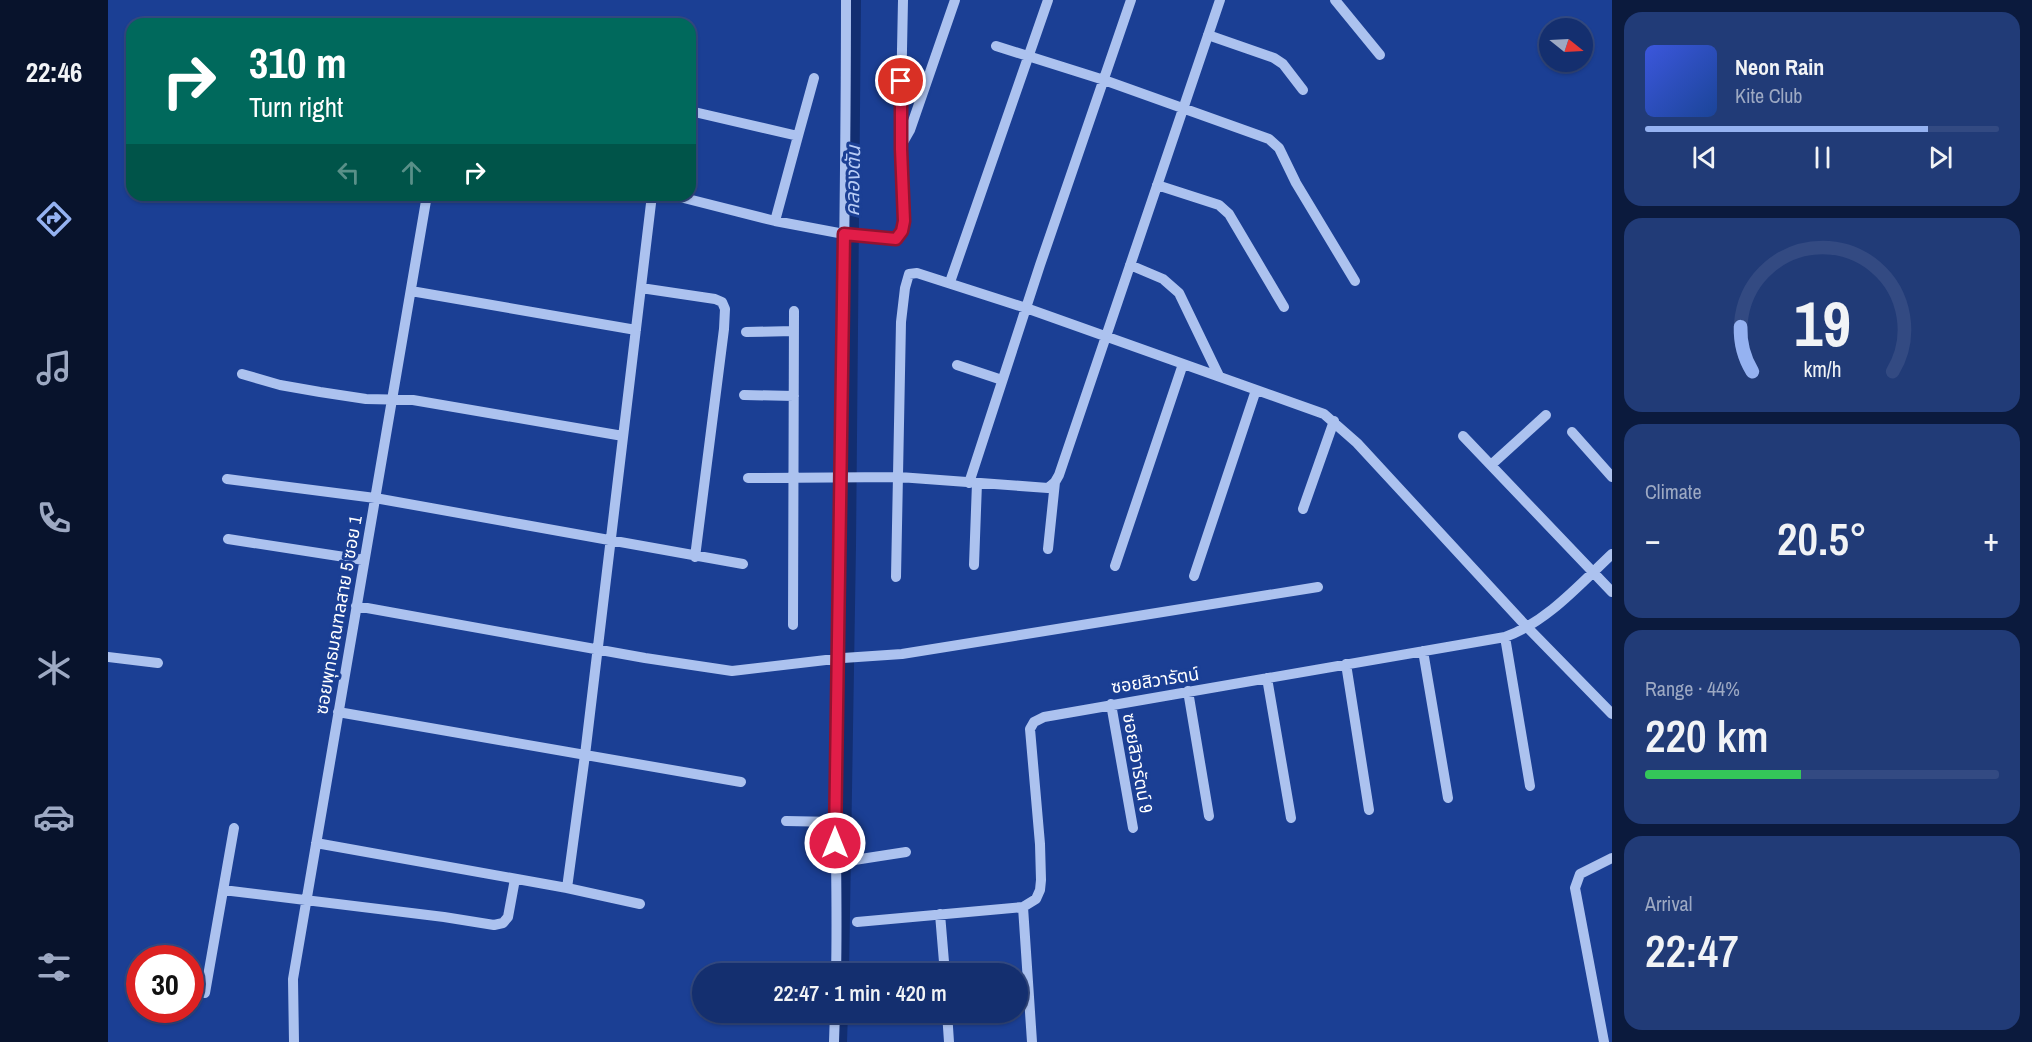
<!DOCTYPE html>
<html lang="en">
<head>
<meta charset="utf-8">
<style>
	:root { --surface:#142f6f; --page:#213b77; --text:#f1f3f6; --muted:#9da9c3; --line:#334a82; --accent:#95b2f1 }
	body { margin:0; font-family:"Archivo Narrow","Noto Sans Thai",sans-serif; background:var(--page); color:var(--text); height:100vh; display:flex; flex-direction:column; font-size:22px; white-space:nowrap }
	* { box-sizing:border-box; margin:0 }
	p { font-size:20px; color:var(--muted) }
	.icon { flex:none; width:33px; height:33px; fill:none; stroke:currentColor; stroke-width:2; stroke-linecap:round; stroke-linejoin:round }
	.map { position:relative; flex:1; overflow:hidden }
	.side { display:flex; flex-direction:column; gap:12px; padding:12px; background:#0b1a3d; width:420px }
	.side>* { flex:none }
	.guide { position:absolute; left:18px; top:18px; width:570px; height:183px; border-radius:18px; box-shadow:0 2px 4px #0004,0 0 0 2px var(--line); background:#00695c; color:#fff; overflow:hidden }
	.needle { width:39px; rotate:108deg }
	.fabs { position:absolute; left:1431px; top:18px; display:grid; gap:12px }
	.fabs a { display:grid; place-items:center; width:54px; height:54px; border-radius:50%; background:var(--surface); box-shadow:0 2px 4px #0004,0 0 0 2px var(--line); font-size:30px }
	.speed { position:absolute; left:18px; top:945px; display:flex; gap:12px; font-size:30px; font-weight:700; text-align:center }
	.speed>* { display:grid; place-content:center; width:78px; height:78px; border-radius:50%; background:var(--surface); box-shadow:0 2px 4px #0004,0 0 0 2px var(--line); line-height:1 }
	.speed .limit { border:9px solid #d22; background:#fff; color:#111 }
	.pin { position:absolute; display:grid; place-items:center; width:51px; height:51px; color:#fff; margin:-26px; border:3px solid #fff; border-radius:50%; box-shadow:0 2px 6px #0007 }
	.me { position:absolute; width:66px; margin:-33px; rotate:0deg; stroke-linejoin:round; filter:drop-shadow(0 0 4px #0008) }
	.turn { display:flex; align-items:center; gap:21px; height:126px; padding:0 24px; font-size:27px }
	.turn .icon { width:78px; height:78px; stroke-width:2.5 }
	.turn b { display:block; font-size:42px; line-height:51px }
	.lanes { display:flex; align-items:center; height:57px; padding:0 24px; background:#0003; justify-content:center; gap:30px; direction:ltr }
	.lanes .off { opacity:.35 }
	.big { font-size:45px; font-weight:600; line-height:1.1 }
	.side .widget { flex:1; display:flex; flex-direction:column; justify-content:center; gap:9px; min-width:0; padding:0 21px; border-radius:18px; background:var(--page) }
	.side .dial { align-items:center; gap:0 }
	.dial svg { height:156px; overflow:visible; fill:none; stroke:var(--line); stroke-width:7; stroke-linecap:round; text-anchor:middle }
	.dial text { fill:var(--text); stroke:none }
	.song { display:flex; align-items:center; gap:18px }
	.cover { width:72px; height:72px; border-radius:9px; background:linear-gradient(135deg,hsl(230 70% 55%),hsl(220 70% 35%)) }
	.played { height:6px; border-radius:3px; background:linear-gradient(90deg,var(--accent) 80%,var(--line) 80%) }
	.keys { display:flex; justify-content:space-around; direction:ltr }
	.heat { display:flex; justify-content:space-between; align-items:center; font-size:33px; direction:ltr }
	.charge { height:9px; border-radius:4px; background:linear-gradient(90deg,#34c759 44%,var(--line) 0) }
	.trip { position:absolute; left:584px; top:963px; width:336px; height:60px; border-radius:30px; background:var(--surface); box-shadow:0 2px 4px #0004,0 0 0 2px var(--line); font-weight:600; line-height:60px; text-align:center }
	main { display:flex; flex:1; min-height:0 }
	.dock { display:flex; flex-direction:column; width:108px; justify-content:space-around; align-items:center; background:#08132c; color:var(--muted) }
	.dock .icon { width:42px; height:42px }
	.dock .on { color:var(--accent) }
	.dock b { font-size:27px; color:var(--text) }
	.map>svg:first-child { display:block }
</style>
</head>
<body>
<main>
<nav class="dock">
<b>22:46</b>
<svg class="icon on" aria-label="directions" viewBox="0 0 24 24"><path d="M12 3l9 9-9 9-9-9zM9 14v-3h6M13 9l2 2-2 2"/></svg>
<svg class="icon" aria-label="music" viewBox="0 0 24 24"><path d="M9 18V5l10-2v13"/><circle cx="6" cy="18" r="3"/><circle cx="16" cy="16" r="3"/></svg>
<svg class="icon" aria-label="phone" viewBox="0 0 24 24"><path d="M5 4h4l2 5-3 2q2 4 5 5l2-3 5 2v4C11 20 4 13 5 4z"/></svg>
<svg class="icon" aria-label="climate" viewBox="0 0 24 24"><path d="M12 3v18M4 7l16 10M4 17L20 7"/></svg>
<svg class="icon" aria-label="car" viewBox="0 0 24 24"><path d="M5 17H2v-5l4-1 3-4h7l3 4 3 1v5h-3M9 17h6M6 11h13"/><circle cx="7" cy="17" r="2"/><circle cx="17" cy="17" r="2"/></svg>
<svg class="icon" aria-label="filters" viewBox="0 0 24 24"><path d="M4 7h16M4 17h16"/><circle cx="9" cy="7" r="2"/><circle cx="15" cy="17" r="2"/></svg>
</nav>
<div class="map">
<svg width="1504" height="1042" viewBox="0 0 1504 1042">
	<rect width="100%" height="100%" fill="#1b3f94"/>
	<g fill="none" stroke-linecap="round" stroke-linejoin="round">
		<path stroke="#122e71" stroke-width="14" d="M734,974L741,545L746,0
			M732,1042L733,1012"/>
		<path stroke="#acc2ef" stroke-width="10" d="M1227,0L1272,55
			M1100,35L1166,58L1175,64L1195,90
			M888,46L996,80L1161,139L1171,148L1188,183L1247,281
			M582,111L690,136L706,78
			M794,144L802,130L847,0
			M1049,185L1111,205L1121,214L1176,307
			M564,195L667,221L736,234L788,239L794,231L796,221L793,100L795,0
			M667,221L690,136
			M1022,265L1055,279L1071,293L1111,376
			M842,282L940,0
			M533,288L607,299L614,302L617,309L616,329L587,557
			M303,291L528,330
			M638,332L686,331
			M849,365L894,380
			M134,374L172,385L212,392L258,399L305,400L515,436
			M636,395L686,396
			M1464,432L1504,477
			M1355,436L1504,592
			M1383,465L1438,415
			M640,478L791,477L940,488L947,482L951,475L1112,0
			M119,479L267,498L635,564
			M861,483L932,265L1023,0
			M1195,509L1226,421
			M120,539L256,560
			M940,549L947,482
			M866,565L869,483
			M1007,566L1075,364
			M1086,576L1148,390
			M788,577L793,322L797,288L801,274L809,273L918,308L1216,414L1249,443L1419,627L1504,714
			M248,606L537,658L624,671L735,658L794,654L1210,587
			M685,625L686,311
			M1397,637L1422,786
			M1315,651L1340,798
			M0,657L50,663
			M1238,664L1261,810
			M1159,678L1183,818
			M1080,691L1101,816
			M1003,704L1025,828
			M230,712L633,782
			M678,821L727,822
			M208,843L459,888L532,904
			M727,863L798,852
			M459,888L477,755L544,195
			M115,890L336,917L386,925L395,923L400,917L407,879
			M915,907L924,1042
			M832,914L837,974
			M749,922L915,907L928,899L932,890L933,880L932,844L922,729L926,722L936,717L1397,637C1439,622 1472,584 1504,554
			M728,974C730,895 726,817 728,739C732,492 738,246 738,0
			M97,993L126,828
			M839,1012L841,1042
			M186,1042L185,979L319,195
			M726,1042L727,1012
			M1496,1042L1467,888L1472,874L1504,858"/>
	</g>
	<g fill="none" stroke-linecap="round" stroke-linejoin="round">
		<g stroke="#92132f" stroke-width="15">
			<path id="route" d="M727,843L736,234L788,239L794,231L796,221L793,149V81"/>
		</g>
		<use href="#route" stroke="#e11d48" stroke-width="10"/>
	</g>
	<g text-anchor="middle" dominant-baseline="central" stroke-width="6" stroke-linejoin="round" paint-order="stroke">
		<g font-size="18" fill="#fff" stroke="#1b3f94">
			<text transform="translate(230 615) rotate(-80)">ซอยพุทธมณฑลสาย 5 ซอย 1</text>
			<text transform="translate(1047 680) rotate(-9)">ซอยสิวารัตน์</text>
			<text transform="translate(1030 763) rotate(80)">ซอยสิวารัตน์ 9</text>
		</g>
		<g font-size="20" font-style="italic" fill="#b8ccf6" stroke="#1b3f94">
			<text transform="translate(744 181) rotate(-89)">คลองตัน</text>
		</g>
	</g>
</svg>
<div class="fabs">
<a><svg class="needle" viewBox="-14 -14 28 28"><path d="M0-13l5 13h-10z" fill="#e53935"/><path d="M0 13l5-13h-10z" fill="#9da9c3"/></svg></a>
</div>
<div class="speed"><div class="limit">30</div></div>
<div class="pin" style="left:793px;top:81px;background:#d93025"><svg class="icon" aria-label="arrive" viewBox="0 0 24 24"><path d="M6 21V4h12l-3 4 3 4H6"/></svg></div>
<svg class="me" style="left:727px;top:843px" viewBox="-20 -20 40 40"><circle r="17" fill="#e11d48" stroke="#fff" stroke-width="3"/><path d="M0-11L8 9 0 5-8 9z" fill="#fff"/></svg>
<div class="trip">22:47 · 1 min · 420 m</div>
<div class="guide">
<div class="turn"><svg class="icon" aria-label="right" viewBox="0 0 24 24"><path d="M7 20v-9h11M14 6l5 5-5 5"/></svg><div><b>310 m</b>Turn right</div></div>
<div class="lanes"><svg class="icon off" aria-label="left" viewBox="0 0 24 24"><path d="M17 20v-9H6M10 6l-5 5 5 5"/></svg><svg class="icon off" aria-label="ahead" viewBox="0 0 24 24"><path d="M12 20V5M6 11l6-6 6 6"/></svg><svg class="icon" aria-label="right" viewBox="0 0 24 24"><path d="M7 20v-9h11M14 6l5 5-5 5"/></svg></div>
</div>
</div>
<section class="side">
<div class="widget">
<div class="song"><i class="cover"></i><div><b>Neon Rain</b><p>Kite Club</p></div></div>
<div class="played"></div>
<div class="keys"><svg class="icon" aria-label="previous" viewBox="0 0 24 24"><path d="M18 5L8 12l10 7zM5 5v14"/></svg><svg class="icon" aria-label="pause" viewBox="0 0 24 24"><path d="M8 5v14M16 5v14"/></svg><svg class="icon" aria-label="next" viewBox="0 0 24 24"><path d="M6 5l10 7-10 7zM19 5v14"/></svg></div>
</div>
<div class="widget dial"><svg viewBox="0 0 100 80">
<path d="M14 69A42 42 0 1 1 86 69"/>
<path d="M14 69A42 42 0 0 1 8 46" stroke="#95b2f1"/>
<text x="50" y="56" font-size="32" font-weight="700">19</text>
<text x="50" y="72" font-size="11">km/h</text>
</svg></div>
<div class="widget"><p>Climate</p>
<div class="heat"><a>−</a><b class="big">20.5°</b><a>+</a></div>
</div>
<div class="widget"><p>Range · 44%</p><b class="big">220 km</b><div class="charge"></div></div>
<div class="widget"><p>Arrival</p><b class="big">22:47</b></div>
</section>
</main>
</body>
</html>
